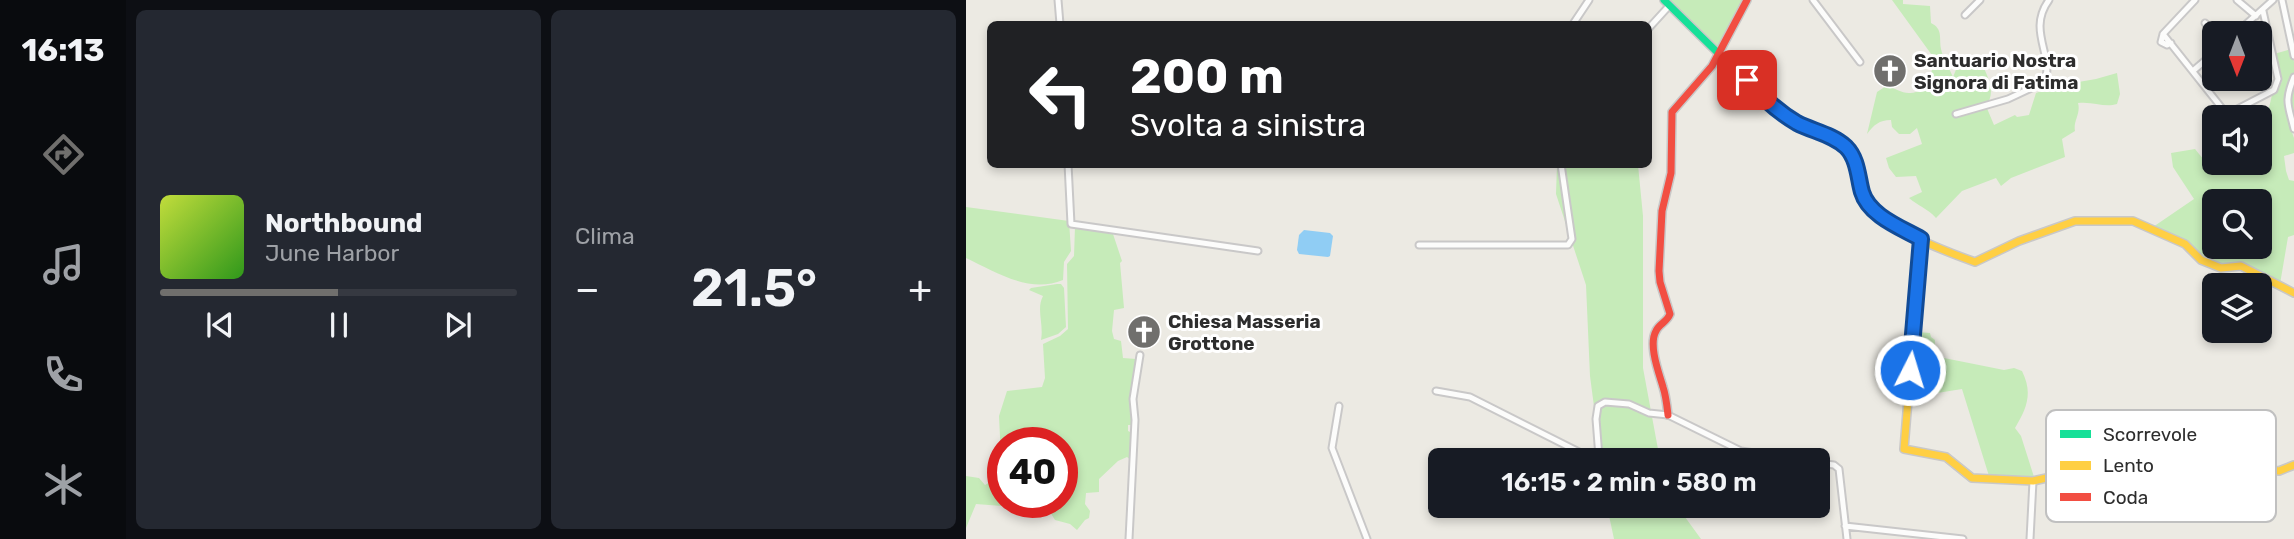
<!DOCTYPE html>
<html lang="it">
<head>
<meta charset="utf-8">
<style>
	:root { --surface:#171b24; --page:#242831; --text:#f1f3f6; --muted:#9ea1a6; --line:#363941; --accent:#706f6d }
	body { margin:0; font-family:Rubik,sans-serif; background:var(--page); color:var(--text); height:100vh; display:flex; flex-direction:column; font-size:26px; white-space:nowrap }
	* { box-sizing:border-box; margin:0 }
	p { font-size:23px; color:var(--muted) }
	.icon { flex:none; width:38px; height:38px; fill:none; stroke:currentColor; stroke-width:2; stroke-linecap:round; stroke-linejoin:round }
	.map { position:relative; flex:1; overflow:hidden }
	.drawer { display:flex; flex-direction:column; gap:10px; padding:10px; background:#0d0f14; width:840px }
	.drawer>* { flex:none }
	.top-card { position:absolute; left:21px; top:21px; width:665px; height:147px; border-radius:10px; box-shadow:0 4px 10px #0003; background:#202124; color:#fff; overflow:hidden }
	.needle { width:46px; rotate:180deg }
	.buttons { position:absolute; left:1236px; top:21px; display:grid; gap:14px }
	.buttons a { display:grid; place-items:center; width:70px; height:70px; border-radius:10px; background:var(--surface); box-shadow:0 4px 10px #0003; font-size:35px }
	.speed { position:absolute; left:21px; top:427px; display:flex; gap:14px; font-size:35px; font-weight:700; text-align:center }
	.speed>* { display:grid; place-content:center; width:91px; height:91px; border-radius:50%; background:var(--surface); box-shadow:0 4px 10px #0003; line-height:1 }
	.speed .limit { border:10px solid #d22; background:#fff; color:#111 }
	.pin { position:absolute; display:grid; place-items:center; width:60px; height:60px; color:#fff; margin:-30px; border-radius:14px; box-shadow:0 4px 10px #0006 }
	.me { position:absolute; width:77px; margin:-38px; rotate:5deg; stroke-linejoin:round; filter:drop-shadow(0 0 5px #0008) }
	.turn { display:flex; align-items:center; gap:24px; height:147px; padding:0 28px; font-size:32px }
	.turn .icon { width:91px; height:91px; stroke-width:2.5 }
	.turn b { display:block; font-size:49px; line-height:60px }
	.big { font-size:52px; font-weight:600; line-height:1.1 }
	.drawer .tile { flex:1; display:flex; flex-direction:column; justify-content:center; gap:10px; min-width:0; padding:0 24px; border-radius:10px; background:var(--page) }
	.song { display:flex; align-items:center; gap:21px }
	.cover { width:84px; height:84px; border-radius:10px; background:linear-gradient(135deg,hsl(70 70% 55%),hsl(110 70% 35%)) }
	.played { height:7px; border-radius:4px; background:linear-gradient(90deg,var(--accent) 50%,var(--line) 50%) }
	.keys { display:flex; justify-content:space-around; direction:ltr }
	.heat { display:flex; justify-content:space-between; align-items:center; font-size:38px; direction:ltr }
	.drawer .tiles { flex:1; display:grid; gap:10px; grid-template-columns:repeat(2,1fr) }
	.trip { position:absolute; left:462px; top:448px; width:402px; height:70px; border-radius:10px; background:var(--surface); box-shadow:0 4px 10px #0003; font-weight:600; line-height:70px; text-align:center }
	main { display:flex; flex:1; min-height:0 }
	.menu { display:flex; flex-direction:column; width:126px; justify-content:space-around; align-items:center; background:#090b0e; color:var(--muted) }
	.menu .icon { width:49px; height:49px }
	.menu .active { color:var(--accent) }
	.menu b { font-size:32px; color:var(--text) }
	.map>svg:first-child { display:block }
</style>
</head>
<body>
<main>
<nav class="menu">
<b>16:13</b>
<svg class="icon active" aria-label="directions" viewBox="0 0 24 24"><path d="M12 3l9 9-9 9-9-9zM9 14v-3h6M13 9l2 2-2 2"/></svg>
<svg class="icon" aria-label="music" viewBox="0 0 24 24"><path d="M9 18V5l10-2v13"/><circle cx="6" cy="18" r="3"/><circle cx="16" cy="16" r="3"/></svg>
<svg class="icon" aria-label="phone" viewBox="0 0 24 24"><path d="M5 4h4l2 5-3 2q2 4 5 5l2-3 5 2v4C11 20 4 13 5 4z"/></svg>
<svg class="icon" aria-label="climate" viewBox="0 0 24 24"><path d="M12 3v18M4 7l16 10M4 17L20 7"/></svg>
</nav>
<section class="drawer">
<div class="tiles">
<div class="tile">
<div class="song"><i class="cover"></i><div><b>Northbound</b><p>June Harbor</p></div></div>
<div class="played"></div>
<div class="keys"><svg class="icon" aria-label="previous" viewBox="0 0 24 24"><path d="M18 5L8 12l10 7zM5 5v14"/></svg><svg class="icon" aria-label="pause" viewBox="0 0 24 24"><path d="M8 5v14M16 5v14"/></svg><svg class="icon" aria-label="next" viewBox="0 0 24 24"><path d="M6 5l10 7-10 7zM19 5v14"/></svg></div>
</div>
<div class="tile"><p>Clima</p>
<div class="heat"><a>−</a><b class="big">21.5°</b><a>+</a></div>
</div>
</div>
</section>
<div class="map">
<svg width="1328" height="539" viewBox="0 0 1328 539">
	<rect width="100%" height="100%" fill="#eceae3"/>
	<path fill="#c6ebb9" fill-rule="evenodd" d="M703,0H780L752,50L702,3Z
		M926,0H937V4L964,6L965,23C977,29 973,37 975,49C977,58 983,68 987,77L996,55L1015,61C1021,76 1031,91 1020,106L1028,125L1049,115L1051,117L1063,115L1070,93L1089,86L1130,79L1151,73L1154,94L1151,104C1138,108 1127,101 1112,103C1115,114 1107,121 1109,131L1096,139L1099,157L1045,178L1035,186L1030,178L996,191L970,218C961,208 952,206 943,198L956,192L950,176L930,177L923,168L920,158L956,144L951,128L944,134H933L926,127L925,120C913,120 908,125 901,134L911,92L920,86C929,88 935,93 943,93C961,94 967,71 968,58Z
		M1325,49L1328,62V126L1324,127L1328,138V153L1318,156L1320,171L1323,180L1328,181V235L1322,237L1314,284L1295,272L1277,266L1250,265L1187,227L1228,199L1207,167L1205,153L1229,149L1242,165L1248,169L1257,166V163H1293V123L1302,112L1306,95L1310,93L1316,81L1308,54ZM1248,201H1293V247H1248Z
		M591,165H672L677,216V368L694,460H635L624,376L620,285L590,194Z
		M0,207L103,221L105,251L98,262L97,280C63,294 30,272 0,258Z
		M109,227L144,231L147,234L156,261L154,263L158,308L148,310L146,331L148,339L155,341L157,358L170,359L165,425H162V431L164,432L167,438L165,460L161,457L152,461L133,479V492L120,493L119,504L124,511L123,518L119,520L111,530L104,524L89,520L78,502H96V443H37V458H35L33,416L41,391L76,387L79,378L77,344L94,336L102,329L101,264L108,256Z
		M91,284H95L98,288L100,327L92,334L75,340C78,324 70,309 77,296L63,290L65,288Z
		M951,332L964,333L965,337L969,340L968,356L1038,370L1048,368L1056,371C1067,393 1061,408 1049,428L1055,436L1068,477L1023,476L996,389L965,394L945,402Z
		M31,472H37L36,506L10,504L0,528V476L13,478L19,485L31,478Z
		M641,506H711L735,539H648Z"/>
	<path fill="#90cdf4" d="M338,230L364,233L367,236L364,256L362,257L333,254L331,250L333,235Z"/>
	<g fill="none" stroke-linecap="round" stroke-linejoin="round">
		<g stroke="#c9c8c8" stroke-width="9">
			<path id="street" d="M92,0L94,24
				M847,0L894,62
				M1271,0L1290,16
				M1316,0L1328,56
				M999,15L1014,0
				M1239,23L1249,33
				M607,24L623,0
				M682,29L703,6
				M1270,33L1307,0
				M1197,34L1255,107L1257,116
				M1205,43L1201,45L1195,42L1197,34L1229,0
				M1228,70L1248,53
				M1328,77C1318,102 1322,104 1328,129
				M990,114L1042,99L1078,82C1090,58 1060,31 1083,0
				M1256,117L1308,90L1312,79L1297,11
				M102,164L105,224L292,251
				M453,245H602L606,239L595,164
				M470,391L504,397L629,460
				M373,406L366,448L401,539
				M630,460L633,457L630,419L632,406L639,402L663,404L683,413L702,415L775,451L835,460
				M852,463L868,465L873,469L881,539
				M879,526L997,539
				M163,539L169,420L167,399L174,355
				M1064,539L1067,481"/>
		</g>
		<g stroke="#c9c8c8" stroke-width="10">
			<path id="fast" d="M698,0L808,108L830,123L878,146L886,156L894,186"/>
		</g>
		<g stroke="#c9c8c8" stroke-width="10">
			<path id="slow" d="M894,186C906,225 973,249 1009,262L1053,241L1109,221H1167L1219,244L1235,260L1255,268L1275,266L1328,293
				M955,239L938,449L980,457L1006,478L1067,481L1112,471L1155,472L1171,475L1207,460L1313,471L1328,465"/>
		</g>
		<g stroke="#c9c8c8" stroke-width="10">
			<path id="jam" d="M702,415C701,406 700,396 697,387C693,373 682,345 690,331C693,324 701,322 704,314L694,282L693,271L696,211L705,173L706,112L746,66L781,0"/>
		</g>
		<use href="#street" stroke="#fcfcfb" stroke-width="5"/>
		<use href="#fast" stroke="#16e098" stroke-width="7"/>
		<use href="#slow" stroke="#ffcf43" stroke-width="7"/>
		<use href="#jam" stroke="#f24e42" stroke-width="7"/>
	</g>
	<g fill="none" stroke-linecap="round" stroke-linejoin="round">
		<g stroke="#114b97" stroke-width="18">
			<path id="route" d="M781,80C795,96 812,112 831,123C846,131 866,134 880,147C892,159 892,178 896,192C903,216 936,228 955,239L944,370"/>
		</g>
		<use href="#route" stroke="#1a73e8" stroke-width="12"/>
	</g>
	<defs>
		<g id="church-disc" transform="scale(1.75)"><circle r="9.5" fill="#706f6d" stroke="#fff"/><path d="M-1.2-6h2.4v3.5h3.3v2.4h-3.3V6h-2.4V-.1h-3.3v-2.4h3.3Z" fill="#fff"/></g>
	</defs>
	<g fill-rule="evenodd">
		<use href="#church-disc" x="924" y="71"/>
		<use href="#church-disc" x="178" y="332"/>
	</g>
	<g text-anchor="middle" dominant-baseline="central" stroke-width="6" stroke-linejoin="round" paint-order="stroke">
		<g font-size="19" font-weight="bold" fill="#2d2d2d" stroke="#fff" text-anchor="start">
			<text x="948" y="60">Santuario Nostra<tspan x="948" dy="22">Signora di Fatima</tspan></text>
			<text x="202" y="321">Chiesa Masseria<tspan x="202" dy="22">Grottone</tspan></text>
		</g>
	</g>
	<rect x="1080" y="410" width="230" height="112" rx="10" fill="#fff" stroke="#c0c0c0" stroke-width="2"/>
	<rect x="1094" y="430" width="31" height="8" fill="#16e098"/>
	<rect x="1094" y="461" width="31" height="9" fill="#ffcf43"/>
	<rect x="1094" y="493" width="31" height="8" fill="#f24e42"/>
	<g font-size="19" fill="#2d2d2d">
		<text x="1137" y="441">Scorrevole</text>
		<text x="1137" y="472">Lento</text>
		<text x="1137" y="504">Coda</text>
	</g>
</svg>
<div class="buttons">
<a><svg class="needle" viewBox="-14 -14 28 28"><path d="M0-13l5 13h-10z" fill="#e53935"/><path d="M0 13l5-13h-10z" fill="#9ea1a6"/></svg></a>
<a><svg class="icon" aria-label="sound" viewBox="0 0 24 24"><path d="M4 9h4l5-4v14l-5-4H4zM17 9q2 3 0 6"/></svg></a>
<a><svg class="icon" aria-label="search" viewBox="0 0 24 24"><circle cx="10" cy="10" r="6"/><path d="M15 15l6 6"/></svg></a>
<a><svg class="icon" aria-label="layers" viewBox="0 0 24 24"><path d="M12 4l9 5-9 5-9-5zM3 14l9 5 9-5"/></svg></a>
</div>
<div class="speed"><div class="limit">40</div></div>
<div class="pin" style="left:781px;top:80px;background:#d93025"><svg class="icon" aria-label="arrive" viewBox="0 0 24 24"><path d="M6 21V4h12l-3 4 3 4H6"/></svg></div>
<svg class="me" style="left:944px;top:370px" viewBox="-20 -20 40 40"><circle r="17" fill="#1a73e8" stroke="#fff" stroke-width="3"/><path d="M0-11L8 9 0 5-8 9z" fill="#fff"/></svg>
<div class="trip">16:15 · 2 min · 580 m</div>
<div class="top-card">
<div class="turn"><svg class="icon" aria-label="left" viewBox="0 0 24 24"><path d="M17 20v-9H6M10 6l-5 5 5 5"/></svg><div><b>200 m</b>Svolta a sinistra</div></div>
</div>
</div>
</main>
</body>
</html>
